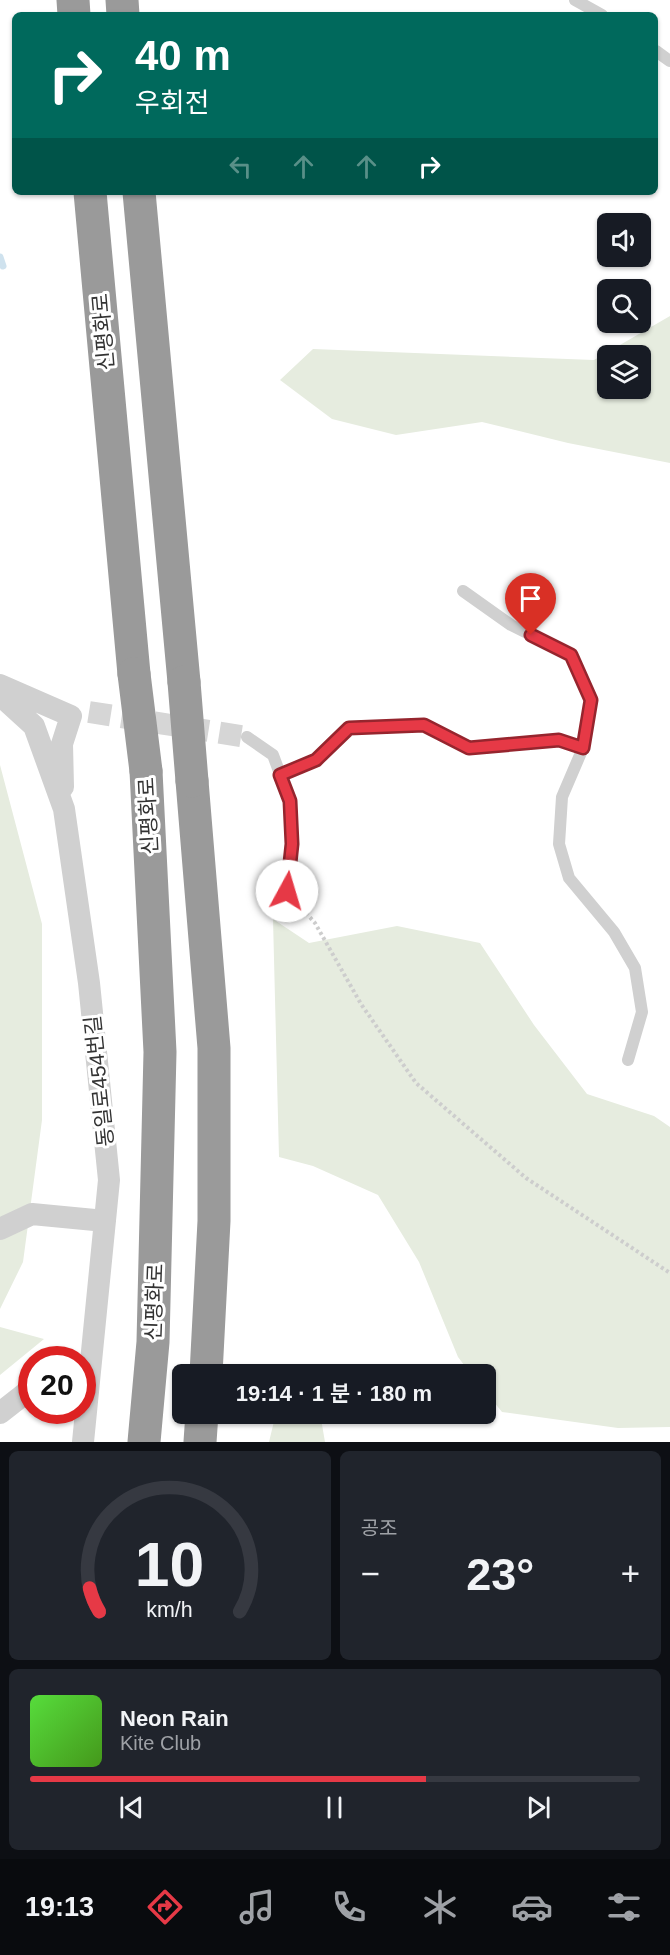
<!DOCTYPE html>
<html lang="ko">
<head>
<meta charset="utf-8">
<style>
	:root { --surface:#171b24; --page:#20242c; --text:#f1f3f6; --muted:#9ea1a6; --line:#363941; --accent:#e63946 }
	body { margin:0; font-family:Arial,"Noto Sans KR",sans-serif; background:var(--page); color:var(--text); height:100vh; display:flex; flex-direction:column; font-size:22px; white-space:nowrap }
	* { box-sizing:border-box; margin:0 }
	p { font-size:20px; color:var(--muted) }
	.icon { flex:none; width:33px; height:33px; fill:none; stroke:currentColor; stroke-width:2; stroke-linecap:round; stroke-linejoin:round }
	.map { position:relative; height:1442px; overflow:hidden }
	.details { display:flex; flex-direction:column; gap:9px; padding:9px; background:#0d0f14; flex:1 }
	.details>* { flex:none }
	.top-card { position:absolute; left:12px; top:12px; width:646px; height:183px; border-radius:9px; box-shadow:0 2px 4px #0004; background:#00695c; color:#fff; overflow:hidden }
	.tools { position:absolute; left:597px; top:213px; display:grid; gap:12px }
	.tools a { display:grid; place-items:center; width:54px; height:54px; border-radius:9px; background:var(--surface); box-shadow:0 2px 4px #0004; font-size:30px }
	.speed { position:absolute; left:18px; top:1346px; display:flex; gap:12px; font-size:30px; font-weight:700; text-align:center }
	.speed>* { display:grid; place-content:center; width:78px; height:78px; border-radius:50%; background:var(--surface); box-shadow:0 2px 4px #0004; line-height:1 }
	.speed .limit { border:9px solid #d22; background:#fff; color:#111 }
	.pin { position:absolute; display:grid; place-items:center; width:51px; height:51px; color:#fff; margin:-62px -26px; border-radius:50% 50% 50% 0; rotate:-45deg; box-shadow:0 0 6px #0007 }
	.pin .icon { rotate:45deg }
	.me { position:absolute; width:66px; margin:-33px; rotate:6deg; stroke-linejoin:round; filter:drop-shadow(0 0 4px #0008) }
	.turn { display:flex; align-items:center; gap:21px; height:126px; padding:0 24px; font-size:27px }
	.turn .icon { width:78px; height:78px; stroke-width:2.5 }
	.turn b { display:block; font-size:42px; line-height:51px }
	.lanes { display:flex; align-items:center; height:57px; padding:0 24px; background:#0003; justify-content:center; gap:30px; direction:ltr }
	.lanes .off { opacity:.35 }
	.big { font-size:45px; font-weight:600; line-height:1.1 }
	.details .card { flex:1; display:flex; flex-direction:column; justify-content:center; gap:9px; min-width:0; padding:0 21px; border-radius:9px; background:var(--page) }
	.details .dial { align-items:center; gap:0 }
	.dial svg { height:156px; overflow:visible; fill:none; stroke:var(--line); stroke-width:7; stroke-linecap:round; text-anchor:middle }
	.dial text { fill:var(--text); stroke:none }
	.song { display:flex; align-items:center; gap:18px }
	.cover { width:72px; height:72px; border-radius:9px; background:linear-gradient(135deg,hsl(110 70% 55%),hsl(100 70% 35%)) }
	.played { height:6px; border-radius:3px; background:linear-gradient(90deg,var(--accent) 65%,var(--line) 65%) }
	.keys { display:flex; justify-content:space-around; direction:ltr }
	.heat { display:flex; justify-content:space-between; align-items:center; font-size:33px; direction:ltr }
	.details .tiles { flex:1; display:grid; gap:9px; grid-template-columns:1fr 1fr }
	.card:last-child { grid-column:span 2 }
	.trip { position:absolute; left:172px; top:1364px; width:324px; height:60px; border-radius:9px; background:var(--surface); box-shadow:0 2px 4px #0004; font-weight:600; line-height:60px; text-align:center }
	.menu { display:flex; height:96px; justify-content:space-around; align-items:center; background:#090b0e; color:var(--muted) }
	.menu .icon { width:42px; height:42px }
	.menu .selected { color:var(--accent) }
	.menu b { font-size:27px; color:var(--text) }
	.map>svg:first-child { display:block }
</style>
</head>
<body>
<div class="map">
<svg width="670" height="1442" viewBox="0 0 670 1442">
	<rect width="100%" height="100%" fill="#fff"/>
	<path fill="#e6ecdf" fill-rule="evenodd" d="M670,316V463L568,443L482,422L396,435L332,419L280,380L313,349L594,360ZM608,356H640V388H608Z
		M0,765L42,924V1120L23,1262L0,1309Z
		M273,919L309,943L397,926L480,943L534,1025L587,1094L654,1116L670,1127V1427L618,1428L502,1412L486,1392V1374H471L458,1357L419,1262L378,1195L313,1166L279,1157Z
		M0,1327L44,1339L0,1375Z
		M276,1413H320L325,1442H269Z"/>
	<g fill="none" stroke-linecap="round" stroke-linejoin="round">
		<path stroke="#cfe2ee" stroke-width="7" d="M0,257L3,266"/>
		<path stroke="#d6d6d6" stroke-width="22" stroke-dasharray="22 11" stroke-linecap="butt" d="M89,712L247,737"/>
		<path stroke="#cdcdcd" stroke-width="4" stroke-dasharray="3 3" stroke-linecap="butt" d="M298,904L315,923L361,1004L416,1083L526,1178L670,1273"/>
		<path stroke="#d0d0d0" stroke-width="12" d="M575,0L602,15
			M656,51L670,61
			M463,591L511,625L571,655L591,700L583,748L562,797L559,844L569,878L614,932L635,968L642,1012L628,1060
			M247,737L273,755L290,801L292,844L287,891
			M280,775L316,760L349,728L424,725L469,748L559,740L583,748"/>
		<path stroke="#d0d0d0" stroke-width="22" d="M0,685L71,716L62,744L63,787
			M0,695L34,726L64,809L89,983L109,1180L83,1442
			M0,1229L32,1214L105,1221
			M0,1413L32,1388"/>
		<path stroke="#9a9a9a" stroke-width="33" d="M73,0L74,15
			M122,0L123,15
			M90,192L134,674
			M139,192L184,682
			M192,781L214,1048V1221L206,1374
			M144,1442L153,1342L160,1052L146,771
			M200,1442L202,1413"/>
		<path stroke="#9a9a9a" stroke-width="33" d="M134,674L146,771
			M184,682L192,781"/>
	</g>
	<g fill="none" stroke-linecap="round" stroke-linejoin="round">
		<g stroke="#96252e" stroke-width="15">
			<path id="route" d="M287,891L292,844L290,801L280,775L316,760L349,728L424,725L469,748L559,740L583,748L591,700L571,655L531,635"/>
		</g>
		<use href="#route" stroke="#e63946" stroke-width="10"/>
	</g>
	<g text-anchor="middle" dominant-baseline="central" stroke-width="6" stroke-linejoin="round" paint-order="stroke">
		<g font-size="21" fill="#333" stroke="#fff">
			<text transform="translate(103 332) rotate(-95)">신평화로</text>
			<text transform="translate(148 816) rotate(-93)">신평화로</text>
			<text transform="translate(99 1081) rotate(-96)">동일로454번길</text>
			<text transform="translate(154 1302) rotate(-88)">신평화로</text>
		</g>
	</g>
</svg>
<div class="tools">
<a><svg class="icon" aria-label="sound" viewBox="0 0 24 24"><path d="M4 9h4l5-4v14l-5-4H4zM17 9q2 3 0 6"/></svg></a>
<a><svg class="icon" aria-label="search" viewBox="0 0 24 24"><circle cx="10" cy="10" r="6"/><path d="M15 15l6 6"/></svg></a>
<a><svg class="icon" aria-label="layers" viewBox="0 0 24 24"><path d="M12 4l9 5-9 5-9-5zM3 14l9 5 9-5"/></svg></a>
</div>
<div class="speed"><div class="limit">20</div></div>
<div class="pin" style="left:531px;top:635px;background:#d93025"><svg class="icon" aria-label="arrive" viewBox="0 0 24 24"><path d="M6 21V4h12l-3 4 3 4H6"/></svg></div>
<svg class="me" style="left:287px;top:891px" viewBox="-20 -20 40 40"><circle r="19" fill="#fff"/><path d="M0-13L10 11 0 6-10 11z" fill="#e63946"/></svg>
<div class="trip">19:14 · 1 분 · 180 m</div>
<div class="top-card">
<div class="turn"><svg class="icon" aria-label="right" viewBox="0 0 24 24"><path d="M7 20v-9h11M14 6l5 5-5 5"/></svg><div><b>40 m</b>우회전</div></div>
<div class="lanes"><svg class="icon off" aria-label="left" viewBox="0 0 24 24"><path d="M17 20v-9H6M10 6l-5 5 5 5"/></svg><svg class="icon off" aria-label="ahead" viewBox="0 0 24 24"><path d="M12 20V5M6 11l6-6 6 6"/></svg><svg class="icon off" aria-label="ahead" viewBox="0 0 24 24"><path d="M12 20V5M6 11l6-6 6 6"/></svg><svg class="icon" aria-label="right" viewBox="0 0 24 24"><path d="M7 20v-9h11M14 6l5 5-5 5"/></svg></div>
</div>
</div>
<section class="details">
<div class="tiles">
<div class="card dial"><svg viewBox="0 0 100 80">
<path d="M14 69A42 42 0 1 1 86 69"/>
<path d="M14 69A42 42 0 0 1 9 57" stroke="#e63946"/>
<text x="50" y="56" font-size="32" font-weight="700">10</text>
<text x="50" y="72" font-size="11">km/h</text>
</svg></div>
<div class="card"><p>공조</p>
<div class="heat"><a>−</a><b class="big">23°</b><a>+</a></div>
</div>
<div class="card">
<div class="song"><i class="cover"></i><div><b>Neon Rain</b><p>Kite Club</p></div></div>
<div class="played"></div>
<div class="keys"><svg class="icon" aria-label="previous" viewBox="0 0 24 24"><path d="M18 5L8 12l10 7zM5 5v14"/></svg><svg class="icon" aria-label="pause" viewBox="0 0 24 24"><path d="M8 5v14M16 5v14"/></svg><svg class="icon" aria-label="next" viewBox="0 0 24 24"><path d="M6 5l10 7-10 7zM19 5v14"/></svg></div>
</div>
</div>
</section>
<nav class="menu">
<b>19:13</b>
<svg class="icon selected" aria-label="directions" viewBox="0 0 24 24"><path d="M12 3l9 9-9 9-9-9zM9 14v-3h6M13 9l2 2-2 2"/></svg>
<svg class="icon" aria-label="music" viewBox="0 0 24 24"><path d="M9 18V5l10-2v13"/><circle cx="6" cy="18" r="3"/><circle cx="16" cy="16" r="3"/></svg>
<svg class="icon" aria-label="phone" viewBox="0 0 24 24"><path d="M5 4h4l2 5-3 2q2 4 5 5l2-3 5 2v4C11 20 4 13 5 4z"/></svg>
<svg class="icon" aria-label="climate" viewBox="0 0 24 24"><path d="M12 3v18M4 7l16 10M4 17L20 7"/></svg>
<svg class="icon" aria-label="car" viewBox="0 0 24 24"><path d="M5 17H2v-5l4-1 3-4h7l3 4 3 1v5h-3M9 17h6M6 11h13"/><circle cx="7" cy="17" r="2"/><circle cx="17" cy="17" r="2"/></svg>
<svg class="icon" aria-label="filters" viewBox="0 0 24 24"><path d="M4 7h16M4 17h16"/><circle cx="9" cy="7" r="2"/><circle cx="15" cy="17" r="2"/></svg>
</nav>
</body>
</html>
